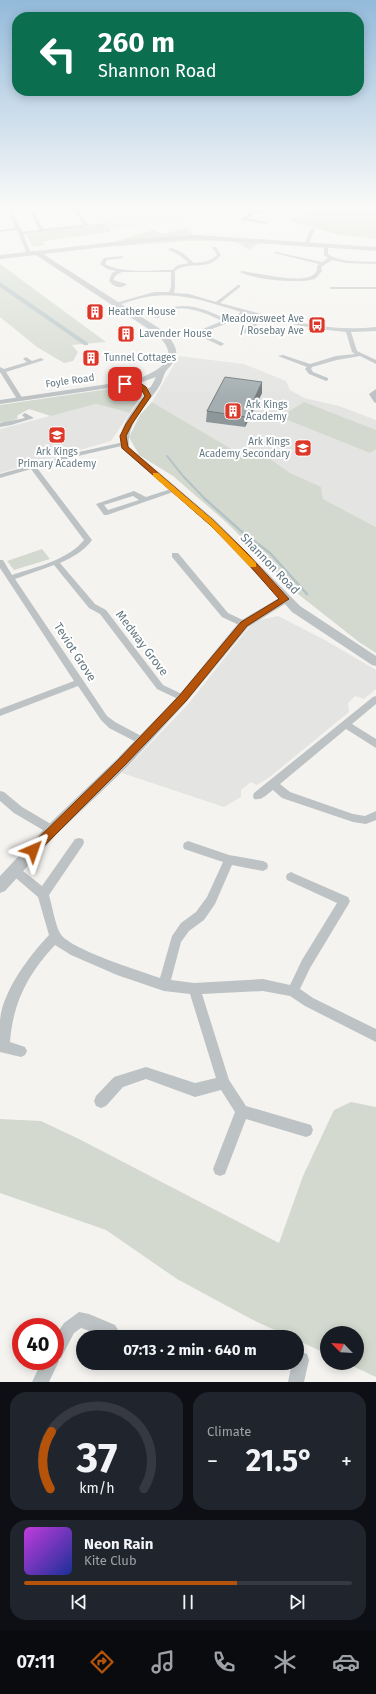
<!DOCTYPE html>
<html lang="en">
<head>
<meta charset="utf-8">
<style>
	:root { --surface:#171b24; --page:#20242c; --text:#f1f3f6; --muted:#9ea1a6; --line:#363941; --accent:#b45309 }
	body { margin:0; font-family:"Fira Sans",sans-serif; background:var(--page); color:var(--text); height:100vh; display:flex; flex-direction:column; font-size:15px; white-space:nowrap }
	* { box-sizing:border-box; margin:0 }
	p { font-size:13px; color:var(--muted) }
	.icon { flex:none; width:22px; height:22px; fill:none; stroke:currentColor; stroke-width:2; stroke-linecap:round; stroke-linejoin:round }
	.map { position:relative; height:1382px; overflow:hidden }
	.panel { display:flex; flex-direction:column; gap:10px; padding:10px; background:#0d0f14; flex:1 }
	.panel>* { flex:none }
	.top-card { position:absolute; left:12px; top:12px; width:352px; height:84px; border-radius:16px; box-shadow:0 2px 10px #0003; background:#0b6e4f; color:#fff; overflow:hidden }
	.needle { width:26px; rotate:295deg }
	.tools { position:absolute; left:320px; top:1326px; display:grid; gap:8px }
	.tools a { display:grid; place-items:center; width:44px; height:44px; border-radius:50%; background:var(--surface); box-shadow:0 2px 10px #0003; font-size:20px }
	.speed { position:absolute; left:12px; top:1318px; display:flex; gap:8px; font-size:20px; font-weight:700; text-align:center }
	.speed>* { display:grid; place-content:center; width:52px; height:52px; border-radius:50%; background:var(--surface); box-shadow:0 2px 10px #0003; line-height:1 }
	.speed .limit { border:6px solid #d22; background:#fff; color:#111 }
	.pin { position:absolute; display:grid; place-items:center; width:34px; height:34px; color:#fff; margin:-17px; border-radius:8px; box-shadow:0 2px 6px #0006 }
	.me { position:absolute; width:44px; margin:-22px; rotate:43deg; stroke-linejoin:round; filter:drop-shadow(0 0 3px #0008) }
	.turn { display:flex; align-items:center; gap:14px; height:84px; padding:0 20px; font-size:18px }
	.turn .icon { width:52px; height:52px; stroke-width:2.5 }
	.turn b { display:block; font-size:28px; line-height:34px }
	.big { font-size:30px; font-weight:700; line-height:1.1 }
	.panel .card { flex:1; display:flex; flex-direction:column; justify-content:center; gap:6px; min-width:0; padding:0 14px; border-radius:16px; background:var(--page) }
	.panel .dial { align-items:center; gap:0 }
	.dial svg { height:104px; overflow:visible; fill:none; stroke:var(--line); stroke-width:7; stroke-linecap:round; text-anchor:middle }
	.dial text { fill:var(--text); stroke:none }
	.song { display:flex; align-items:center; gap:12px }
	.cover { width:48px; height:48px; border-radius:6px; background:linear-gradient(135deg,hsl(290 70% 55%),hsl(230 70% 35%)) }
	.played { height:4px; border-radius:2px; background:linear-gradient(90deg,var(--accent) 65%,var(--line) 65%) }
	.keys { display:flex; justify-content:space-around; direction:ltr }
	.heat { display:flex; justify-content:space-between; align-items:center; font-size:22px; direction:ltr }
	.panel .tiles { flex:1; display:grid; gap:10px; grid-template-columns:1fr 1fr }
	.card:last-child { grid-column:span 2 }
	.trip { position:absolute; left:76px; top:1330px; width:228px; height:40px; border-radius:20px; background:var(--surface); box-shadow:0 2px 10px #0003; font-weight:700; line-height:40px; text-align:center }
	.tab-bar { display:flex; height:64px; justify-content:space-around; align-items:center; background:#090b0e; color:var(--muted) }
	.tab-bar .icon { width:28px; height:28px }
	.tab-bar .selected { color:var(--accent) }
	.tab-bar b { font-size:18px; color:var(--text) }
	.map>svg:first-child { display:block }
</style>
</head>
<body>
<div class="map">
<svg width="376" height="1382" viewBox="0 0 376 1382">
	<rect width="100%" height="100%" fill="#f4f3f0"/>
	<path fill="#e4e5e3" d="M93,205H186L195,206L190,213L193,217L111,230Z
		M179,356L244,364L286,381L290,390L304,398L339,406L376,420V527L261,467L152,402Z
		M96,404L130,413L111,441L0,473V429Z
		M278,616L325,640L376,670V689L364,699L355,696L348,703L349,712L271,776L257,785L251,782L241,790V797L224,807L122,773L189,703L254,621Z"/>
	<path fill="#d4d9cf" d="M323,205H376V239L340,235L290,221Z
		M107,224L111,232L50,240L43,242L45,245L33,247L26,234Z
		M186,228L192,234L191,236L113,242L153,230L164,234Z
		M185,238L229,239L319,246L322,248L263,243L256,245L249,250L237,242L217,241H189L119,246L117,244Z
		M0,264L106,342L72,345L78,352L73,361L64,363L37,347L0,317Z
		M122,387H133L142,394L130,413L96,404L51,416L29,409L18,415L17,419L3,423L0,422V405Z
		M152,402L245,457H267L290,473L321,487L323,499L376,527V653L359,642L298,594L227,523L173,476L139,455L129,437L140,415Z
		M304,402L376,430V449L370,453L280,417Z
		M42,549L50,559L14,570L7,561Z
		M351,1102L376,1107V1377L346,1363H357V1333H327V1354L297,1340V1337H290L251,1319L177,1279L106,1230L0,1193V1119L41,1121L81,1140L279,1243L303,1176L334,1110Z"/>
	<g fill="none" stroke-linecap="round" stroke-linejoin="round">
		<path stroke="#b3c2c4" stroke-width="2" d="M167,456L183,476L206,500"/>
		<path stroke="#b3c2c4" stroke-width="2.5" d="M205,499L242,532L270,553L307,594"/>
		<path fill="#b3c2c4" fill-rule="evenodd" d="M0,282L88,343V345H84L0,287Z"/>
		<path fill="#bdc2c4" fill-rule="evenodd" d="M41,205H52L32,208L43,229L84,225L70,205H74L88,225L105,223L107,224L23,234L31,253L27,254L17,230L0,232V230L15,228L9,210L17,207ZM29,208L39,230L22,232L12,212L18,209Z
			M194,205H203L273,212L289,205H293C281,214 270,214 256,212L248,218L268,222L266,224L242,220V218L251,212Z
			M313,228L315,229L308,244L304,245L311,229Z
			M326,244L328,245V254C342,263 360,261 376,262V264L347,263L332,260L321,267L322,271C320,273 318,276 316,278C304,285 251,279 240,272L242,271C257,273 301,284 313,275C315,274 316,272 317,270V266L319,264L274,253L276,252L322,262L328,258L324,255V245Z
			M212,247H216L221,255C208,272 190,260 175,271V287L174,293L189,294L216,302L238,285H240V287L220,303C271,316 323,333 376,327V331L351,332L357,351L376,360V364L360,356L337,360L312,367L311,369L313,372L328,378V380L326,381L309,374L305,369L307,367L278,356L283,355L310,364L336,356L355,354L352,352L346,332C312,329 278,322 246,313L240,318L257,324L255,328L243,334L238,333L251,325L236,320L201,333L223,343L224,344L221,346L193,333L222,321C208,314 188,305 172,310C167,312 162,315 158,318L153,317C176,298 203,307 227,320L234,317L241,312C214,304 183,292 154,296C141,297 128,302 115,306L112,304L154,292H169L171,287V272H122L116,275L113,280L127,284C120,290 114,287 109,281L112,273L116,271L107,269L100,264L104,258L123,256V258L107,260L105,264C124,274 151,270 172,270L178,265L189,263L179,255L169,250V248C179,248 187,257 194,263C203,262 210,262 217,255Z
			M330,287H376V289H330Z
			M26,357L32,361L41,358L44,360L6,372L23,399L20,401L17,399L0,372V367L4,369L27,362L23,359Z
			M153,386L158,387L147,392L142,391Z
			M376,389V403L374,402L369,394Z
			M25,413L34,418L11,425L0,427V423L25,418L22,415Z
			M124,442L126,443V445L82,455L37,468L92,540C84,551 73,557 60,563L95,604L106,610L163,685L186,696L188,698L186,700H180L157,689L100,614L89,608L54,565L15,579L107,716L115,722L145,738L147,741L145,744L142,745L109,728L101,720L78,686L0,716V709L74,681L0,568V560H3L12,575C36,567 68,560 84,540L31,469L0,478V474L79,452Z
			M174,488L177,490L176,491L107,515H104L96,504L134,491L146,497ZM133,496L139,500L108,510L104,505Z
			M172,553H178L228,613L247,622L248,624L247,626H241L222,617L172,557Z
			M376,696V704L352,724L376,739V748L346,729L280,784L290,792L353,814L365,816L376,811V820L366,824L353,822L282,798L273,790C267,794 262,801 254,799L253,796L254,793L373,697Z
			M0,791L4,792L22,807L56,827L57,830L56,833L52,834L48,833L14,813L0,801Z
			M79,838L83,839L84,842L83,845L49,895C52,905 55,924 60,933C68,949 141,971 160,978L172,936L181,923L196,912L207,897L223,862L184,849L183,846L184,843L188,841L229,855L263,861L267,863L268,866L267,869L263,871L232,865L215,904L204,920L189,931L181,942L171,980L194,983L263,979L290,985L302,960L337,903L287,880L286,877L287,874L291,872L295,874L348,897L350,901L348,905L310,968L300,989L313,998L376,1029V1042L305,1006L290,996L263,991L202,994L229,1080L246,1106L311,1125L313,1130L311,1135L306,1137L246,1119L225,1174L220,1176L215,1174L213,1169L235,1112L221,1090L195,1097L146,1079L123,1087L106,1106L101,1108L96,1106L94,1101L96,1096L114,1077L146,1067L195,1083L216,1078L190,994L164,991L117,975L71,955L55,945C28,974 13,1002 10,1042L25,1047L27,1051L25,1055L21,1057L0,1052C0,1042 0,1031 0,1021C2,992 29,956 49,935L38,897L10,873L9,870L10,867L14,865L18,867L42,886L75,839Z
			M79,1312L89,1314L115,1325L118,1330L115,1335L108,1337L81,1328L74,1333L61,1358L58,1359L59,1361L49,1382H32L42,1361H55V1337L64,1323Z
			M301,1352L307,1354L309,1360L304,1382H288L292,1363H297V1354Z"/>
		<path fill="#bdc2c4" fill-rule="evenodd" d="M197,235L376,247V251L197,239L149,242L43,254L162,330C171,339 181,349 174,361C172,365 168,368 166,371C163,376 162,383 158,388C146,406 126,424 129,447L215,520L300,606L376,656V666L372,665L292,612L285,604L248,627L187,701L127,767L57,834L5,891L0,893V876L47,826L117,759L179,695L240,621L279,598L209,524L121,448C116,419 146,401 156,377L136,384L0,404V400L135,380C159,371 184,358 156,334L36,255L0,259V255L149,238Z"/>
	</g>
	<path fill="#8d9698" d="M262,382V393L245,427L206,422L207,411Z"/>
	<path fill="#737a7c" d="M262,382V393L245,427L246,417Z"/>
	<path fill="#a4aeb1" stroke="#737a7c" d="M225,377L262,382L246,417L207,411Z"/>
	<linearGradient id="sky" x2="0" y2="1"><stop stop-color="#93bada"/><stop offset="0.52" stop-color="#fafaf8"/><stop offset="1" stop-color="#fafaf8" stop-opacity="0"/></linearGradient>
	<rect width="376" height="398" fill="url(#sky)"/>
	<path fill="#b45309" stroke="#753606" d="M136,380L146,387L151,396L132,424L126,436L128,447L214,521L247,553L289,599L247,626L186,701L125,765L37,853L33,855L29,853L28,850L29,847L118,760L179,696L241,622L279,599L242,557L209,524L122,448L120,436L126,424L145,396L141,389L135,384L125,386L122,384Z"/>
	<path fill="#f59e0b" d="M153,473H158L214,521L256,563V567H250L209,524L153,476Z"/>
	<defs>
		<g id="building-square" transform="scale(0.9)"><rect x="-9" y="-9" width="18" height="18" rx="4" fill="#dc3728" stroke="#fff"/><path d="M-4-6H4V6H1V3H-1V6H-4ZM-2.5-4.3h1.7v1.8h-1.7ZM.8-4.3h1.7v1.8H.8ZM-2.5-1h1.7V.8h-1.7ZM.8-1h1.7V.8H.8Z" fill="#fff"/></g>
		<g id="bus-square" transform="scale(0.9)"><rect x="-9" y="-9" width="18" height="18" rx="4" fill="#dc3728" stroke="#fff"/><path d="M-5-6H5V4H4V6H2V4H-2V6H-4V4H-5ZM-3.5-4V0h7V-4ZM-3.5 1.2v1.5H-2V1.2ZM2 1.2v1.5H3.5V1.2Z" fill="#fff"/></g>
		<g id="school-square" transform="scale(0.9)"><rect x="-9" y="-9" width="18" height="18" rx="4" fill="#dc3728" stroke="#fff"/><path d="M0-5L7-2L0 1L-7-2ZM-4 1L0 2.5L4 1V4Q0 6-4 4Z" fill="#fff"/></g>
	</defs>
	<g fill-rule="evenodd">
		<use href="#building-square" x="95" y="312"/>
		<use href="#bus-square" x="317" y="325"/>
		<use href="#building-square" x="126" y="334"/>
		<use href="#building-square" x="91" y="358"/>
		<use href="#building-square" x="233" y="411"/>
		<use href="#school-square" x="57" y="435"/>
		<use href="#school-square" x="303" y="448"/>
	</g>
	<g text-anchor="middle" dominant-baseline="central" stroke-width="4" stroke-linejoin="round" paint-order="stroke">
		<g font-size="10" fill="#647880" stroke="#fff" text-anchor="start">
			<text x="108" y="312">Heather House</text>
			<text x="304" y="319" text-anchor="end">Meadowsweet Ave<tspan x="304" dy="12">/ Rosebay Ave</tspan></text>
			<text x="139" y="334">Lavender House</text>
			<text x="104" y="358">Tunnel Cottages</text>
			<text x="246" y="405">Ark Kings<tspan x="246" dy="12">Academy</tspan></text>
			<text x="290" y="442" text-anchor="end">Ark Kings<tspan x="290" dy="12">Academy Secondary</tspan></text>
			<text x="57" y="452" text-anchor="middle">Ark Kings<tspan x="57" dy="12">Primary Academy</tspan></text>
		</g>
		<g font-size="10" fill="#647880" stroke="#fff">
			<text transform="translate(70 381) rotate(-8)">Foyle Road</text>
		</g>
		<g font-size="12" fill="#647880" stroke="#fff">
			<text transform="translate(270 564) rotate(46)">Shannon Road</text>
			<text transform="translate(142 643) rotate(53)">Medway Grove</text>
			<text transform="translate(75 652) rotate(57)">Teviot Grove</text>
		</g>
	</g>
</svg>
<div class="tools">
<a><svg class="needle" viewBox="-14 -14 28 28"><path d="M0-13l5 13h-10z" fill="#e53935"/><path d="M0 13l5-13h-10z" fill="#9ea1a6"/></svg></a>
</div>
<div class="speed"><div class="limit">40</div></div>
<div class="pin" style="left:125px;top:384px;background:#d93025"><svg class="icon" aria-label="arrive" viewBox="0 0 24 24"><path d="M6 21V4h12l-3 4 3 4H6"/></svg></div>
<svg class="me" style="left:33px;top:850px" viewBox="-20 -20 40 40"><path d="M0-17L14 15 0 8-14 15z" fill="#b45309" stroke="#fff" stroke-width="4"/></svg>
<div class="trip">07:13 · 2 min · 640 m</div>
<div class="top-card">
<div class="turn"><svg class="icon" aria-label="left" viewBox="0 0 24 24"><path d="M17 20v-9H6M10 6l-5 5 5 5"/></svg><div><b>260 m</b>Shannon Road</div></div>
</div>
</div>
<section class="panel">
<div class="tiles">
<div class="card dial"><svg viewBox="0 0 100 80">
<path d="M14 69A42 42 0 1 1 86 69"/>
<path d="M14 69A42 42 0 0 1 15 25" stroke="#b45309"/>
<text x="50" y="56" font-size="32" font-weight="700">37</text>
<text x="50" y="72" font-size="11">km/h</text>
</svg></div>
<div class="card"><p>Climate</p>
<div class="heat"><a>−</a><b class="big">21.5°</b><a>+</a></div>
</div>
<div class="card">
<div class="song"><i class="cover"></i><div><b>Neon Rain</b><p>Kite Club</p></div></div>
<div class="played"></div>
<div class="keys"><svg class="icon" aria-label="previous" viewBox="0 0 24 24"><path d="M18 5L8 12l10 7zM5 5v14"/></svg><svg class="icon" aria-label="pause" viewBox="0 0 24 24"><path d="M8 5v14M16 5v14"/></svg><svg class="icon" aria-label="next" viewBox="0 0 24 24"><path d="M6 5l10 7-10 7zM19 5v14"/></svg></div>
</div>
</div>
</section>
<nav class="tab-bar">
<b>07:11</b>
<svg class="icon selected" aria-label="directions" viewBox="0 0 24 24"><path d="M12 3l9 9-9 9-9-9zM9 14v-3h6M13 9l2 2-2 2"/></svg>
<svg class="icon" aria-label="music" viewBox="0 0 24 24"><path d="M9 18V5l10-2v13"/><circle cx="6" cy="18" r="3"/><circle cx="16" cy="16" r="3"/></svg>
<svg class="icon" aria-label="phone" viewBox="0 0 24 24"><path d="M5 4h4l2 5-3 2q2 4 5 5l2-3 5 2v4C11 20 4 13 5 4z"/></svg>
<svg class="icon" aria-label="climate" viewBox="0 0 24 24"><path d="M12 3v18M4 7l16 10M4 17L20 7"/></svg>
<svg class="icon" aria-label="car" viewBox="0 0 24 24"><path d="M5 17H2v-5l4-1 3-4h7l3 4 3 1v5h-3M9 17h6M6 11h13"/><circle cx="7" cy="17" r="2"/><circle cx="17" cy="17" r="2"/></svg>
</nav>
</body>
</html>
